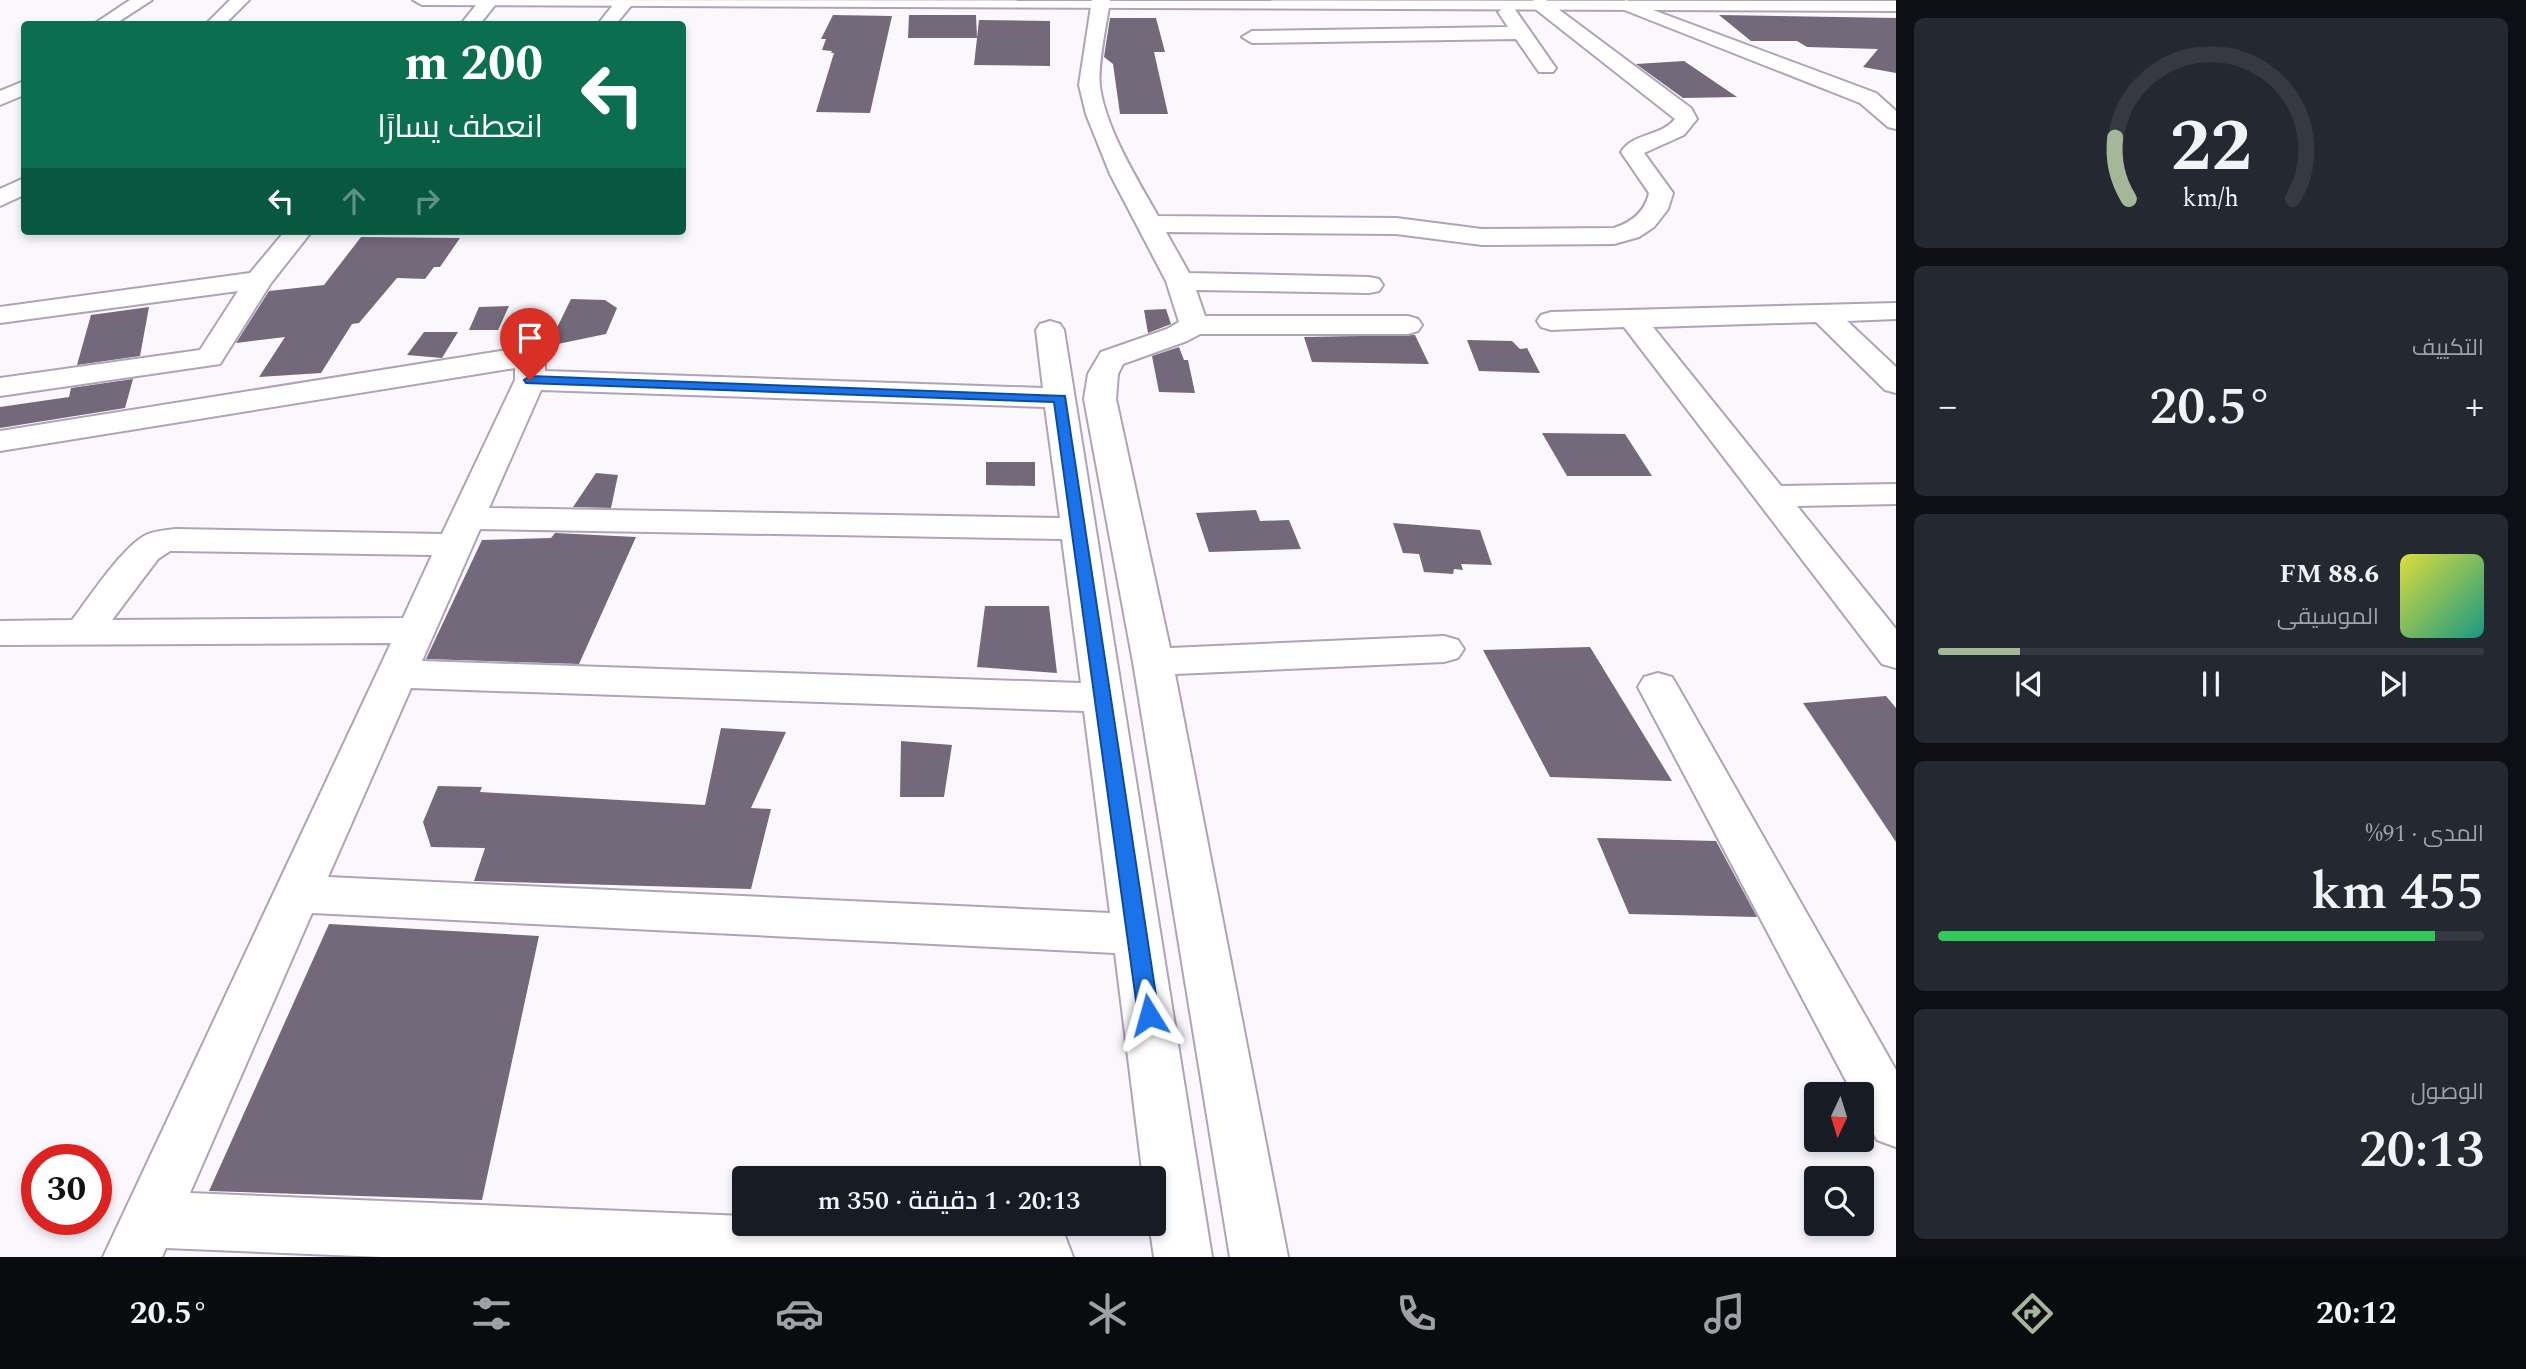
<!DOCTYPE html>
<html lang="ar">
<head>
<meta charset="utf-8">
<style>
	:root { --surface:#171b24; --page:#242831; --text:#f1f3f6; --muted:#9ea1a6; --line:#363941; --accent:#a5b799 }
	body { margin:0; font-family:Spectral,Cairo,serif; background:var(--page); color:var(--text); direction:rtl; height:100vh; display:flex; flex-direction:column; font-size:26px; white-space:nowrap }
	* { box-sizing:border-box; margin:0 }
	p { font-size:23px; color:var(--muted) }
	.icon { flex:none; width:38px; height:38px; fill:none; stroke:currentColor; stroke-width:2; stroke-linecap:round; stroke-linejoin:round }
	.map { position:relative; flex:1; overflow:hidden; direction:ltr }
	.drawer { display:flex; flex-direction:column; gap:18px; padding:18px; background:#0d0f14; width:630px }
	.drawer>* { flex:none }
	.guide { position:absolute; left:21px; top:21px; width:665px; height:214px; border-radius:7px; box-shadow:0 4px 10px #0003; direction:rtl; background:#0b6e4f; color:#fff; overflow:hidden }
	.needle { width:46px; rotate:184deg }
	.buttons { position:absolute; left:1804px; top:1082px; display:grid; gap:14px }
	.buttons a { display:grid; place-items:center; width:70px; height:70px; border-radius:7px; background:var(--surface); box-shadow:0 4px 10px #0003; font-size:35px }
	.speed { position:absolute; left:21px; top:1144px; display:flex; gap:14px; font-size:35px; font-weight:700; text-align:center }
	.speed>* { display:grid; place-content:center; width:91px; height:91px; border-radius:50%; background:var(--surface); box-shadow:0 4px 10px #0003; line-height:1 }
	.speed .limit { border:10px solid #d22; background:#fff; color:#111 }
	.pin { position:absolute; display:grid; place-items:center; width:60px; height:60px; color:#fff; margin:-72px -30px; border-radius:50% 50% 50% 0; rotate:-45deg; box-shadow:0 0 7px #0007 }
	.pin .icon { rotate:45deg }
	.me { position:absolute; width:77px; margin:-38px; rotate:352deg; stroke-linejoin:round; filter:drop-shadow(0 0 5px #0008) }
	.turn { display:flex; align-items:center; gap:24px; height:147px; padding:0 28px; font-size:32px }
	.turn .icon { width:91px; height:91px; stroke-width:2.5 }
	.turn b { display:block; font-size:49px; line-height:60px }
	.lanes { display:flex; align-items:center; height:66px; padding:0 28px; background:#0003; justify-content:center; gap:35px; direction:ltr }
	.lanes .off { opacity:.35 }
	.big { font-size:52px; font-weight:600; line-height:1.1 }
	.drawer .widget { flex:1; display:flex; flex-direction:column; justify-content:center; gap:10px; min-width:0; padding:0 24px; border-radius:10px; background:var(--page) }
	.drawer .dial { align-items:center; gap:0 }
	.dial svg { height:182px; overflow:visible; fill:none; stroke:var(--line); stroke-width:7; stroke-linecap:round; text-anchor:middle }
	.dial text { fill:var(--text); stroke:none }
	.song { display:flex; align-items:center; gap:21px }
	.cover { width:84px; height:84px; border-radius:10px; background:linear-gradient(135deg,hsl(60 70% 55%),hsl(170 70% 35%)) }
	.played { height:7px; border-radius:4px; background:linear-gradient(90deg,var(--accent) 15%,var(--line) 15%) }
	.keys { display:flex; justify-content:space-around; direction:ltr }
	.heat { display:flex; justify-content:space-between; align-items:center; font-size:38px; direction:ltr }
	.charge { height:10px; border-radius:5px; background:linear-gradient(90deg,#34c759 91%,var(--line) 0) }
	.trip { position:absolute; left:732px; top:1166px; width:434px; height:70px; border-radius:7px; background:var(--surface); box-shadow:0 4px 10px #0003; font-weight:600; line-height:70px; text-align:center; direction:rtl }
	.tabs { display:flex; height:112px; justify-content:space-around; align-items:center; background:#090b0e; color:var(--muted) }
	.tabs .icon { width:49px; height:49px }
	.tabs .active { color:var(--accent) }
	.tabs b { font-size:32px; color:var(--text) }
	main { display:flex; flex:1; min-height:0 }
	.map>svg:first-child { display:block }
</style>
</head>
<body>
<main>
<section class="drawer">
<div class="widget dial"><svg viewBox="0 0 100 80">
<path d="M14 69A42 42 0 1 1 86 69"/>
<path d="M14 69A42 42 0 0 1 8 42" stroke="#a5b799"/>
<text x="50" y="56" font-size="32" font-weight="700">22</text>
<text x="50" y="72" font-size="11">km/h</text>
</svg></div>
<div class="widget"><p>التكييف</p>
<div class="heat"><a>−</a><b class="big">20.5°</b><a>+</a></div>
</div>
<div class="widget">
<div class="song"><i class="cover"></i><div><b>88.6 FM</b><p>الموسيقى</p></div></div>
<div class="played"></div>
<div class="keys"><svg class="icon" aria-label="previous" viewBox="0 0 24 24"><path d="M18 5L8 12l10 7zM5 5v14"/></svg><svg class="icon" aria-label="pause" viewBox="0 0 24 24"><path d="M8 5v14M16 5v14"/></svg><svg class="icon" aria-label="next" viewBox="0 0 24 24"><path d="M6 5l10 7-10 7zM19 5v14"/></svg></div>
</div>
<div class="widget"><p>المدى · 91%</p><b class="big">455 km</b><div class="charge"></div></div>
<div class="widget"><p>الوصول</p><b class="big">20:13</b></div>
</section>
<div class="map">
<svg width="1896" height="1257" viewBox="0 0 1896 1257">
	<rect width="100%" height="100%" fill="#fbf8fd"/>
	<path fill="#74687b" d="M833,15L892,16L870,113L816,112L834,53H831L832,51L822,50L826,39H821Z
		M909,15H976L977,38L979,20L1050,21V66L974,65L977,38H908Z
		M1719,15L1896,18V73L1863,67L1878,49L1807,47L1797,41H1751Z
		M1110,18H1156L1165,52H1154L1168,114H1120L1113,64L1104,57Z
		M1684,61L1737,97L1683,98L1636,64Z
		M361,237L460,238L440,267H434L425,279L397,278L359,323L352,324L321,373L259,377L285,337L236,343L269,291L324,285Z
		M571,299L605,300L617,308L606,334L548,346Z
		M509,306L498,330H469L479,307Z
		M149,307L140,356L77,365L91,315Z
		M1166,309L1171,324L1148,333L1144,310Z
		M424,332H458L442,358L407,355Z
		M1415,335L1429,364L1312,362L1304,337Z
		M1467,340L1512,341L1520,349L1527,348L1540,373L1479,371Z
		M1179,347L1184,360H1188L1195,393L1159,392L1152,356Z
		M133,379L125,408L0,428V407L69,397L71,388Z
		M1542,433L1625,434L1652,476H1567Z
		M986,462H1035V486L986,485Z
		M596,473L618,475L611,508L573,507Z
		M1256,510L1260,521L1289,520L1301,549L1209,552L1196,513Z
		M1393,523L1480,530L1492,565L1461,564L1463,570L1454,569L1453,574L1424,572L1419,554L1403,553Z
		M555,533L636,537L579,664L426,659L482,540L551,538Z
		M985,606H1049L1057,673L977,667Z
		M1590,647L1672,781L1550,777L1483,650Z
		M1886,696L1896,708V842L1803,703Z
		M721,728L786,732L751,808L771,809L751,889L474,881L485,848L431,847L423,822L438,786L482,787L480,792L705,805Z
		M901,741L952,745L944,797H900Z
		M1597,838L1716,841L1757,917L1629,914Z
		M329,924L539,936L482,1200L209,1191Z"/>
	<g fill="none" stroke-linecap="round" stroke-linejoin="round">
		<g stroke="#b0a2b8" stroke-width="4">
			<path id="minor" d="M130,0H152L115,24H94Z
				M230,0H249L225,24H206Z
				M480,0H499L480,24H461Z
				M617,0L635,1L616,24H598Z
				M1092,0H1110C1107,22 1097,67 1100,87C1106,129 1137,179 1158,216L1396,218L1482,229L1614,228C1632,222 1645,212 1649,193L1621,152C1634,132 1661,137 1675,119L1534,8L1531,4L1534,0H1546L1691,108L1697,119L1684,135L1644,153L1673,193L1668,209L1654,227L1639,237L1614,244L1482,245L1396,234L1166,232L1189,273L1369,277L1379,279L1383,285L1379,291L1369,293L1196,290L1205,316H1408L1418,319L1422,325L1418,331L1408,334H1200L1187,341L1123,364L1118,374L1116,399L1170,648L1444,636L1458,640L1464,649L1458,658L1444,662L1175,674L1288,1257H1230L1133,662L1084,399L1088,374L1101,352L1167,329L1179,322L1166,281L1110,174L1086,114L1079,85Z
				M1626,0L1876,93L1896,111V129L1888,127L1860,103L1622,9L1619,5Z
				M1507,6L1514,8L1553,64L1556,68L1553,72H1539L1516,39L1252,43L1242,37L1252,31L1508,27L1498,12Z
				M24,81V95L0,105V91Z
				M24,178V195L0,206V189Z
				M285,231H312L271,283L220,364L0,396V378L200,350L238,291L0,323V307L250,273Z
				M1896,303V319L1847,321L1896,367V393L1885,390L1816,322L1653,327L1781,486L1896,484V504L1797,506L1896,629V668L1882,664L1624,327L1551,330L1541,327L1537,321L1541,315L1551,312Z
				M1050,321L1060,324L1064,330L1212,1257H1154L1149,1223H1153V1178H1143L1115,953L312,913L190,1193L744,1216V1223H929L1044,1228L1065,1236L1073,1257H382L166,1248L162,1257H103L391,643L0,645V621L72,620C89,598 124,544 148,534C156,531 166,530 175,529L442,534L515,380V368L0,451V431L513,349L541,357L545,363V371L1043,388L1036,330L1040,324ZM541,390L1045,407L1060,518L489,508ZM480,529L1062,539L1081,683L422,661ZM170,551H175L432,555L403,618L112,620L158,559ZM411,688L1084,711L1110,913L328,877Z
				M1658,673L1672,677L1678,687L1896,1070V1147L1877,1140L1862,1112V1094H1853L1638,687L1644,677Z"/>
		</g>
		<g stroke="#b0a2b8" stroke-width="4">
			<path id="highway" d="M413,0L1896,1V11L422,5Z"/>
		</g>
		<use href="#minor" fill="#fff" fill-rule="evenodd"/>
		<use href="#highway" fill="#fff" fill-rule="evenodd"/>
	</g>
	<path fill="#1a73e8" stroke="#114b97" stroke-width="2" d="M530,376L1065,396L1159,1015L1156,1021L1149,1024L1141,1021L1138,1015L1054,402L526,383L524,380Z"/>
</svg>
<div class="buttons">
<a><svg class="needle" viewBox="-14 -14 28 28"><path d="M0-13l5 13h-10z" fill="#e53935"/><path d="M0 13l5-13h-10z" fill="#9ea1a6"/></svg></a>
<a><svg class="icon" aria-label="search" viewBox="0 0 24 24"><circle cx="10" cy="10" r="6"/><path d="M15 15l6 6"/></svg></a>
</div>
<div class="speed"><div class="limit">30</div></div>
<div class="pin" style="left:530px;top:380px;background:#d93025"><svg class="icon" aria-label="arrive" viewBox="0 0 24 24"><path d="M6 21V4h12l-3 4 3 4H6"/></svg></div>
<svg class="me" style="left:1149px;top:1015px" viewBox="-20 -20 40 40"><path d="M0-17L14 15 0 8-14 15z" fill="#1a73e8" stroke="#fff" stroke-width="4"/></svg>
<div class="trip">20:13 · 1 دقيقة · 350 m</div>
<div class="guide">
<div class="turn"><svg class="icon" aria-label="left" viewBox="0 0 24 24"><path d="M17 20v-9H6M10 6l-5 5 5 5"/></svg><div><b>200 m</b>انعطف يسارًا</div></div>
<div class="lanes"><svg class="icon" aria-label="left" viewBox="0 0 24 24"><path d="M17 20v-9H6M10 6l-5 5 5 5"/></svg><svg class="icon off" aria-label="ahead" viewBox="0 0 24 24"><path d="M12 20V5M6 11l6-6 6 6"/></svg><svg class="icon off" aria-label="right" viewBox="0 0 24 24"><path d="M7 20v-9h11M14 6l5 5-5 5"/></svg></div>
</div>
</div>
</main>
<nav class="tabs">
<b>20:12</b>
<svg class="icon active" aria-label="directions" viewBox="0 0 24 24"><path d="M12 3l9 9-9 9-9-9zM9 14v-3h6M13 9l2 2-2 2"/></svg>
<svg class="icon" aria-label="music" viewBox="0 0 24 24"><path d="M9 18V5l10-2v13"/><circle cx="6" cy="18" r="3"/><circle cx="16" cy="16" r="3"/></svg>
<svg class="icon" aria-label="phone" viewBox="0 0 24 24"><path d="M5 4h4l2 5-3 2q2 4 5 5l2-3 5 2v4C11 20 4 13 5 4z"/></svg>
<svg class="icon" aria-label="climate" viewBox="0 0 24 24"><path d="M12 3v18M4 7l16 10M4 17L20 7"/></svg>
<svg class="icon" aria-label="car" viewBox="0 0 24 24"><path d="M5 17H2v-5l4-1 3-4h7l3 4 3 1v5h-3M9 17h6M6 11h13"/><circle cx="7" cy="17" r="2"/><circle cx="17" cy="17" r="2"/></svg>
<svg class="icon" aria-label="filters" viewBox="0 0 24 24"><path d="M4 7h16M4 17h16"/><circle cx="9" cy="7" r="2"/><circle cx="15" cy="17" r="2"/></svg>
<b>20.5°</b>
</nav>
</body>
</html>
